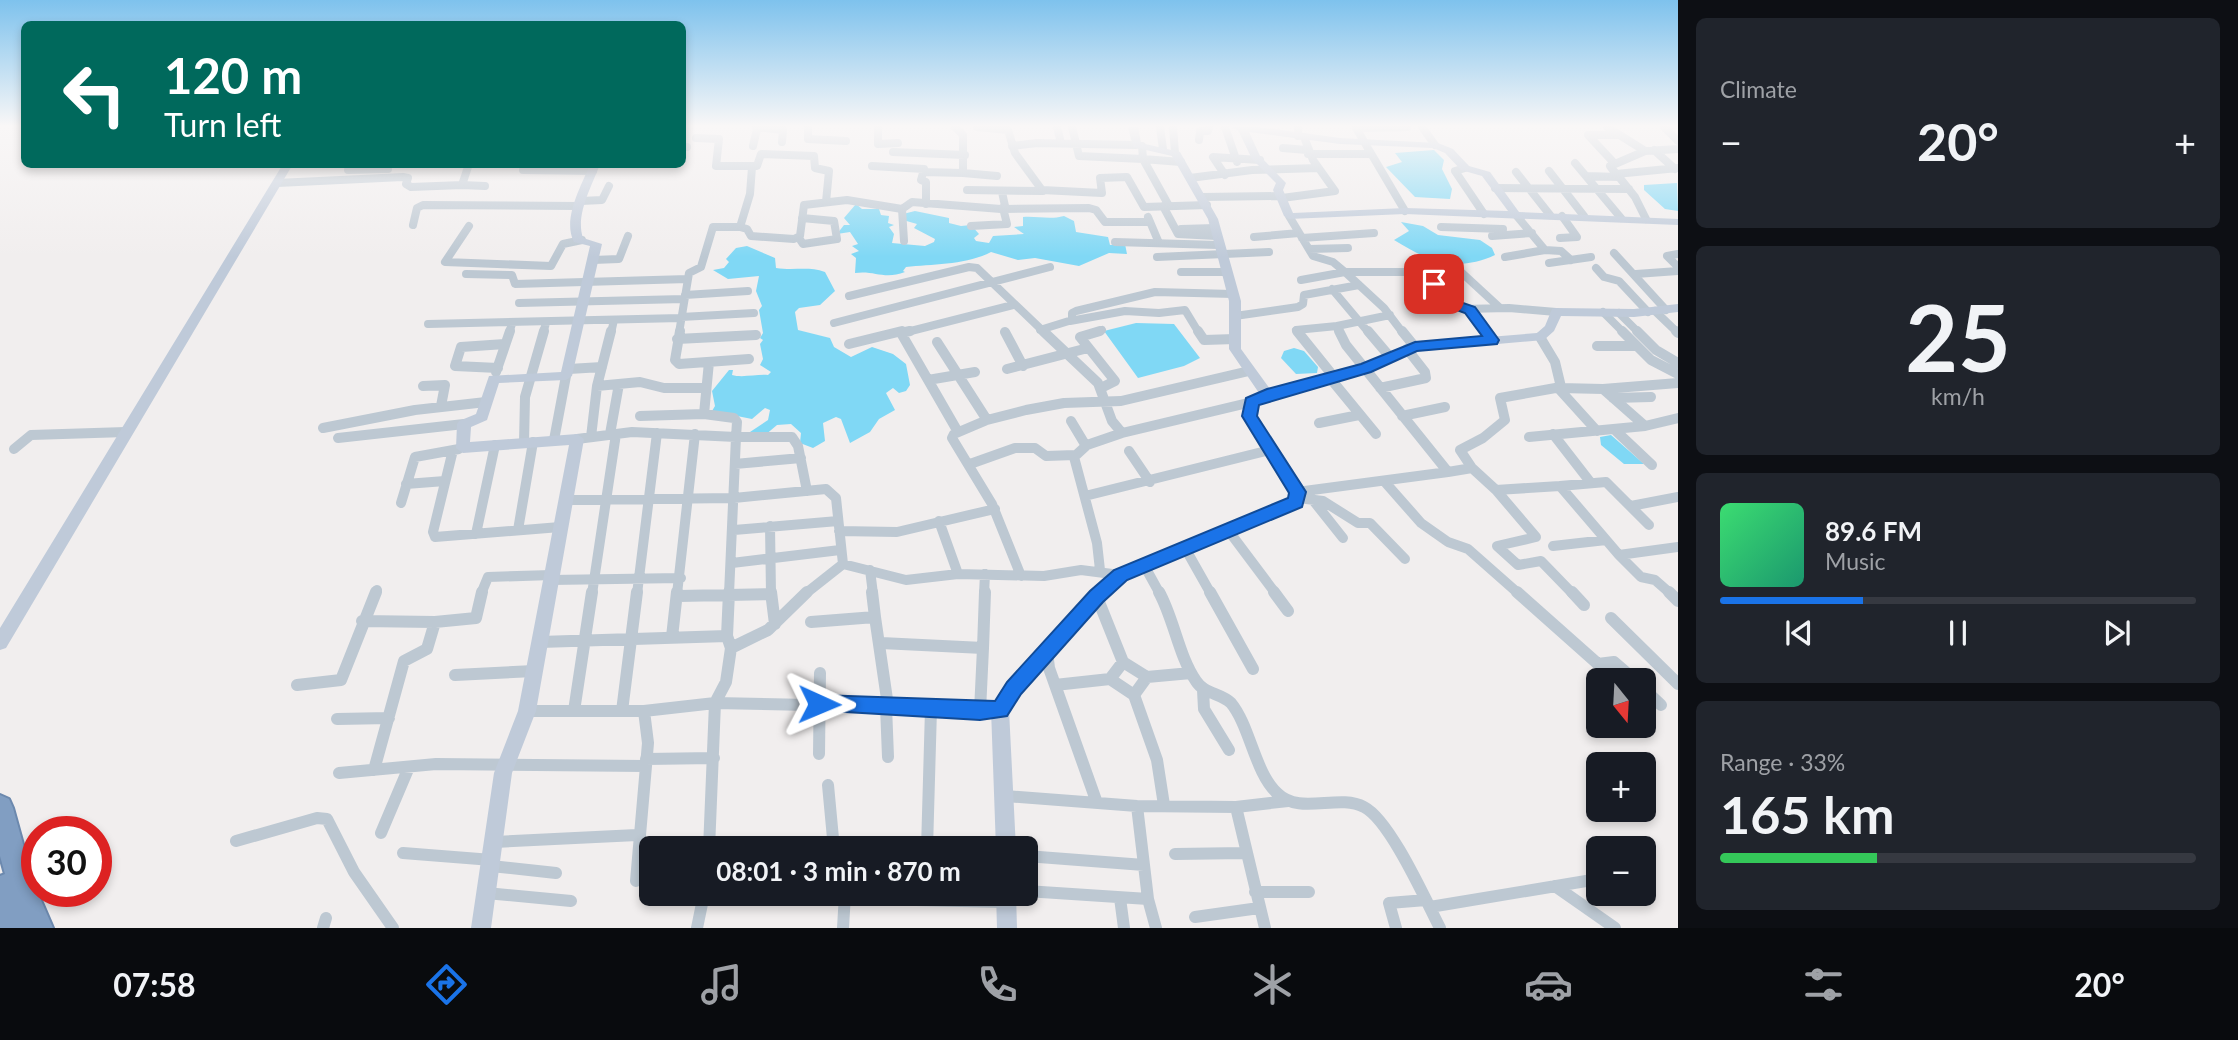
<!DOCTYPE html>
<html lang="en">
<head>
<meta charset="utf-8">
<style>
	:root { --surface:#171b24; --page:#20242c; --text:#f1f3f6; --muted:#9ea1a6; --line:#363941; --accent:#1a73e8 }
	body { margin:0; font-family:Lato,sans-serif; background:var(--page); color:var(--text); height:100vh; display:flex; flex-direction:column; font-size:26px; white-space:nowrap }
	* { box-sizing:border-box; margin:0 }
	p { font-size:23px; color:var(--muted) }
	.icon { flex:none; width:38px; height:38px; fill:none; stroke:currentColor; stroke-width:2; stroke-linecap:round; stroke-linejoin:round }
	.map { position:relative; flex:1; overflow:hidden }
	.drawer { display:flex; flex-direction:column; gap:18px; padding:18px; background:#0d0f14; width:560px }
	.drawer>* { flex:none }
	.top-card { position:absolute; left:21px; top:21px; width:665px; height:147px; border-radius:10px; box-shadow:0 4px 10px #0003; background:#00695c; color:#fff; overflow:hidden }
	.needle { width:46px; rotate:162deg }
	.buttons { position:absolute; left:1586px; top:668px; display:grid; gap:14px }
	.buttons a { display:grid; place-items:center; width:70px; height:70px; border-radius:10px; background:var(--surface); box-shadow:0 4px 10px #0003; font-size:35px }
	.speed { position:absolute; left:21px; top:816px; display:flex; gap:14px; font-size:35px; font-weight:700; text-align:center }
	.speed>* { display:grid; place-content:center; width:91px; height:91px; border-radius:50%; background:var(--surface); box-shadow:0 4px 10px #0003; line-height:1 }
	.speed .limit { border:10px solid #d22; background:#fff; color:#111 }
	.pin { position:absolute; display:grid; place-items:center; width:60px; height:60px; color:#fff; margin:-30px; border-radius:14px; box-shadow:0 4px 10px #0006 }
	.me { position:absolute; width:77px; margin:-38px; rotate:91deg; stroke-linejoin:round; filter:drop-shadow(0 0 5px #0008) }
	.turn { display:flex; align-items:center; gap:24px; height:147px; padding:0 28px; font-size:32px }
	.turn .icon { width:91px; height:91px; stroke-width:2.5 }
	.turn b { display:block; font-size:49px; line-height:60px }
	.big { font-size:52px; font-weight:700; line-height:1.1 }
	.drawer .tile { flex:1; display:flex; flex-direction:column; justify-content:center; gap:10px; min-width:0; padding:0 24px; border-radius:10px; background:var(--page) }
	.drawer .dial { align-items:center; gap:0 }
	.dial b { font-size:91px; line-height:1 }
	.song { display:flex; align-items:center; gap:21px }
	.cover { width:84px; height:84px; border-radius:10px; background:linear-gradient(135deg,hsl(140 70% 55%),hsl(160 70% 35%)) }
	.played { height:7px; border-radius:4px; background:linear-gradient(90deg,var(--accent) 30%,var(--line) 30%) }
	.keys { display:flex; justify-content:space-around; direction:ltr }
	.heat { display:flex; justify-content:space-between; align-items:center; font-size:38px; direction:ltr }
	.charge { height:10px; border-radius:5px; background:linear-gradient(90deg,#34c759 33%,var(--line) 0) }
	.trip { position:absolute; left:639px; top:836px; width:399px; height:70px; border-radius:10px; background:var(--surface); box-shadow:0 4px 10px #0003; font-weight:700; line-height:70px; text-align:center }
	.dock { display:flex; height:112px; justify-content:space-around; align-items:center; background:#090b0e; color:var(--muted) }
	.dock .icon { width:49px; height:49px }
	.dock .current { color:var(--accent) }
	.dock b { font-size:32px; color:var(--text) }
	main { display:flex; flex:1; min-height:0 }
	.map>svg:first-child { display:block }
</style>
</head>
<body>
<main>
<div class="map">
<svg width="1678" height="928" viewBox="0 0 1678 928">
	<rect width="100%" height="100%" fill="#f1eeee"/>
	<path fill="#80d8f5" d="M1434,150L1444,160L1442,169L1452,189L1450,199L1415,197L1386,167L1402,162L1395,153Z
		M1677,183L1678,211L1665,209L1644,190V185Z
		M856,204L862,209H879L881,215L889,216L888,223L894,225L889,227L894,234L892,243L925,246L934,242L935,239L914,228L917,224L903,220V214L915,211L949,218V223L961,226L971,225L979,234L974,238L976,241L989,243L993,236L1024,234L1014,227L1023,226V217C1038,216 1050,220 1064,216L1074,221L1076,232L1108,237L1110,245L1125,244L1127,254L1109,253L1079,266L1035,258L1018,260L991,252C966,265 933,264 906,267L903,271L905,272C884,280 874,270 855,273L856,258L851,254L859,251L852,246L858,244L850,232L837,234L844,225H850L844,218Z
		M1401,222L1423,226L1438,235L1480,240L1492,248L1495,255C1456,273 1428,261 1394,240L1409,231Z
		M747,246L775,258L776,268C794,271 808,266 825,272L835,291L820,305L799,308L795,312L798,330L830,338L834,347L851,357L872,347L893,354L906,364L910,385L906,391L899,393L893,388L886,393L895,410L879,419L870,432L850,443L841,419L836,417L823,423L825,441L813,448L800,443L801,433L791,424L777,425L764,436L750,432L768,420L770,410L765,408L752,419L712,411L715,406L712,391L729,370H733L732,375C742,378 757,374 768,375L771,372L760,365L763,359L760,344L763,340L760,338L763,333L759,310L762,306L756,291L759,276L728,279L713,270L724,268L729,262L726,259L736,248Z
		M1136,323L1174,324L1200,358L1184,366L1138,378L1104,331Z
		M1294,348L1304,351L1318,367L1317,373L1296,374L1281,358L1284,351Z
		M1611,435L1644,464H1624L1601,445L1600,437Z"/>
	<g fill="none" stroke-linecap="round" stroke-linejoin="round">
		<g stroke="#6c89ae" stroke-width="4">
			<path id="highway" d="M0,795L9,799L13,808L34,884L53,928H0V876L5,874L0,856Z"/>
		</g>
		<path stroke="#bdc8d2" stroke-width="8" d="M756,127L783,130L782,142
			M808,127V139L846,141
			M878,127V144L898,143
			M955,127L963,135V173L997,176
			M977,127L1008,130L1015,153L1042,190L1102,193L1100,178L1127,177L1144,207L1207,205
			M1057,127L1060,139
			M1072,127L1079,156L1143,159L1142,146
			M1160,127L1163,149
			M1173,127L1175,153
			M1225,127L1237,162
			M1298,127V136
			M1422,127L1435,145
			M1607,127L1645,151
			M1664,127L1678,141
			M1618,135H1588L1615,164L1610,166L1616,174L1678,168
			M696,138L719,139L716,166H757L761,154L814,156L815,168L829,171L826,202
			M1199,140L1200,131H1208L1209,127
			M753,146L757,129
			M1012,146L1037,143L1136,145
			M682,147H687
			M1283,148L1307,150
			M1654,150L1675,169
			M893,152L965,155
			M1308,154H1370
			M1575,163L1621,218
			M469,164L462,185L485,186
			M1615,164L1645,151L1678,149
			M872,166L924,169L921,180L926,182V204
			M1465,168L1455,171L1484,214
			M348,170L388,169
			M523,170L593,171
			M1549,171L1584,216
			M924,172L963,173
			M1516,172L1550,215
			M1225,175L1213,157L1260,160
			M1586,176L1619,177
			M1619,177L1635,197L1646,219
			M1190,178L1252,170L1318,168
			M277,183L403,177L408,178L406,184L411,187L462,185
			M1495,188L1629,189
			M967,190L1043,191
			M1202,197L1280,196
			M1282,198L1335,191L1313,160L1304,137
			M581,201L602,200L609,186
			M1163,206L1178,234L1216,236
			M1169,206L1143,159L1181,162
			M902,209L904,241
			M1004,209L1089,208L1096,210L1105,222H1150
			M1405,211L1356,128L1407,127
			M1289,216L1313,256L1333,262L1345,272H1419L1463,309L1509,308L1556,312
			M1148,217L1159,243
			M413,225L417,208L423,205L579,206
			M469,226L445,262L551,266L563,244L582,240
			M971,226L1007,224L1003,208
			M740,227L747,229L751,236L794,239L800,236L804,205L847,200L902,209L912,202L1001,209L1005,206L1002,192
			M1441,227L1503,229
			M1181,229L1215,228
			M1492,236L1532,233
			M1254,237L1299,233
			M799,238L803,244L837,239L834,221L802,218
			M1302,238L1374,233
			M1560,238L1577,237L1562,216
			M1115,242L1218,245
			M1309,249L1348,248
			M1545,250L1561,251L1571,260
			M1614,253L1666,310
			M1678,254L1667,256L1678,267
			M1157,257L1269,252
			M1505,257L1545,250L1516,215
			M593,260L619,259L628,236
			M1549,263L1591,257
			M1596,268L1604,277L1619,281L1648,312
			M1181,272H1226
			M1461,272L1499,307
			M466,274L512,275L515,284L688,279
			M1636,274L1678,271
			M1301,280L1345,272L1384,308L1403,333
			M1332,289L1369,333
			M685,295L748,291
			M849,296L969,267L977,268L1045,333
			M519,303L684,299
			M1470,310L1486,333
			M1655,311L1678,333
			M1603,312L1624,333
			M1619,313L1639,333
			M1235,316L1298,307L1303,304L1304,295L1359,285
			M681,317L754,313
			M1070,321L1125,311L1159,313L1185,310L1199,333
			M834,323L1050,267
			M428,324L681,318
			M1040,330L1072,320V313L1076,311L1155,292L1233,294
			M509,333L512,324
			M543,333L546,323
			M611,333L614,320
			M679,333L689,273L701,267L713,227H740L750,194L752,167
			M896,333L902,331
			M903,333L1013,305
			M1094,333L1102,330
			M1298,333L1296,330L1337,326
			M1340,333L1337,326L1390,315"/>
		<path stroke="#bdc8d2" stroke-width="10" d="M680,331L675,360L679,364L749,359
			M910,331L901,333L958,432
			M1043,331L1098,383L1112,421L1122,433L1252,402
			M1100,331L1080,337L1115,381L1101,388
			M1198,331L1204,340L1235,339
			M1297,331L1334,377
			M1368,331L1390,357
			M1402,331L1415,347
			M1485,331L1491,340
			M1622,331L1651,360L1678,374
			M1637,331L1656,350L1678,363
			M1676,331L1678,333
			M1005,332L1023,366
			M677,339L756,335
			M937,342L987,420
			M849,344L902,331
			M1597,346H1635
			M709,362L704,414L734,418L737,422L736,437H792L798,446L807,491
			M498,368L455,366L461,347L505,344
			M569,369L602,367
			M1007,369L1088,348
			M496,372L510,331
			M1330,378L1376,434
			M928,380L975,372
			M423,386L445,385L441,406
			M597,386L640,382L664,388H706
			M1380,388L1426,378L1425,372L1407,349
			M1560,388L1603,389L1645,426L1678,418
			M1559,389L1597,431
			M1603,389L1678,383
			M1613,398L1651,397
			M640,416L704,414
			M1402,416L1445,407
			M1071,421L1086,446
			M1319,423L1359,415
			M323,428L415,410L486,402
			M1616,431L1652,465
			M610,434L619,384
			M1553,434L1591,483
			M591,437L597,386L611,331
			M1529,437L1645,426
			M338,438L464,424
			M577,439L632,432L736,437L729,594
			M554,440L566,376
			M524,443L525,397L544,331
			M14,449L31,435L126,432
			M453,450L433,532L435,537L560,527
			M1129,451L1150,482
			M735,464L801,458
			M970,464L1015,448H1035L1046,456L1075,455
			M1472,468L1460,450L1483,438L1505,420L1500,398L1561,387L1555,362L1540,337
			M1448,472L1472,468L1496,490L1536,537L1497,546L1518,565L1541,561L1573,594
			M1384,481L1421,523L1448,542L1468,549L1519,594
			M406,484L445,481
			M1496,490L1560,486
			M1297,492L1448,472L1346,345L1339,331
			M1085,496L1270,450
			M1298,498L1323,501L1358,523H1370L1405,559
			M1312,499L1343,538
			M565,500L734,498L826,489L836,498L843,564
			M401,503L415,457L459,449
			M1631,506L1678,497
			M939,521L958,574
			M1649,525L1606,482L1560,486L1619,555L1678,547
			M770,526L771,594
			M518,530L533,442
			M734,530L838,521
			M1228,530L1276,594
			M839,531L897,532L995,509
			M476,534L495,445
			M1553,546L1606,540
			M1185,548L1211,594
			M1619,555L1641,577L1655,580L1671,594
			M732,563L840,550
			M1144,565L1160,594
			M870,570L873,594
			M1100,570L1097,543L1074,457L1087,445L1122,433
			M1021,576L992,504L952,438L954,434L987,420L1026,410L1064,403L1121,401L1249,371
			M551,580L681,578
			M375,594L377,590
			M481,594L488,577L552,575
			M592,594L616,434
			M637,594L657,433
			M677,594L695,434
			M764,594H771
			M805,594L843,564L906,580L958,574L1044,576L1081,570L1120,575
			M984,594L985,574"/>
		<path stroke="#bdc8d2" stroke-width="12" d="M729,592L727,636L731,648
			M771,592L775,624
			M1159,592C1174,619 1179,657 1196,681C1204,694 1221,693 1231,703C1250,726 1255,773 1277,793C1300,816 1338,793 1364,807C1390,820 1426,901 1440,928
			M1210,592L1253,669
			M1274,592L1288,611
			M1517,592L1598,664L1614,662L1636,681
			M1572,592L1584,605
			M1669,592L1678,601
			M679,596L771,594
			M1097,597L1123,662
			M875,617L888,706
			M1611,618L1678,684
			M362,621L435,622
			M811,622L875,617L872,592
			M672,637L677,592
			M540,642L727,636
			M881,643L983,648L985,592
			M1047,652L1049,668L1097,803
			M455,675L534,671
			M1110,679L1134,695L1147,677
			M297,685L341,680L376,592
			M1055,685L1110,679L1123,662L1147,677L1191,673
			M1643,688L1661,705
			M1203,690L1204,709L1229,750
			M1134,695L1157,760L1164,805
			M886,706L888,757
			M527,711H644
			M574,711L592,592
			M622,711L637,592
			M980,711L983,648
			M337,719L389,718
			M819,754L820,673
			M646,759L714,758
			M374,770L404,661L427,649L435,622L476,618L482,592
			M339,773L436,764L645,766
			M828,785L834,849
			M1005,796L1137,806L1236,807
			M1137,806L1148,899
			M381,833L409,767
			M236,841L317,818L327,819L354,872L393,928
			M495,842L637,835
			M709,849L715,703L1000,709
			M927,849L931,709
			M403,853L492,860
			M1175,854L1245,853
			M1026,856L1144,865
			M491,866L556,873
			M636,881L648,743L644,711L715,703L726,682L731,648L768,630L807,592
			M1555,886L1615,928
			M1026,891L1148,899L1156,928
			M1255,892H1309
			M486,893L571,901
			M917,894L916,900L1007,902
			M1120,898L1124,928
			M1430,907L1598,879
			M1195,917L1259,908
			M323,928L326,918
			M697,928L704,894
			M843,928L845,894
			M1265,928L1236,807L1288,801
			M1396,928L1389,903L1426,900"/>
		<path fill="#bfcad9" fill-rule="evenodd" d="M1128,127H1138L1141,143L1180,152L1218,219L1241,301V349L1270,389L1348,369L1415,343L1537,333L1545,326L1552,309L1556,308L1634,309L1678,304V312L1634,317L1561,316L1554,331L1544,340L1417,351L1356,376L1271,398L1258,404L1257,416L1304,492L1301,506L1125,580L1103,602L1013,702L1009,710L1016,849H996L991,709L1001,690L1091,592L1115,570L1289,499L1290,492L1243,416L1247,399L1259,393L1229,349V301L1208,219L1172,156L1133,147Z
			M1231,127H1258L1340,138L1438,143L1453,149L1469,166L1490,172L1519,212L1678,219V225L1405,214L1289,219L1284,216L1273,190L1276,183L1252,159L1238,130ZM1249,132L1340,144L1433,148L1445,153L1461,170L1482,176L1508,211L1405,208L1293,213L1283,190L1286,183L1260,156Z
			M283,164H293L6,648L0,650V628Z
			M590,164H600C592,186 575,215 583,238L602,244L572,376L566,380L499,383L487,420L471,427L470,442L577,434L584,439L536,711L512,773L491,928H471L494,773L518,711L569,445L463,453L456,448L457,424L459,421L476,414L489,376L561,372L590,246L574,242C562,219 581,187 590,164Z
			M996,894H1016L1017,928H997Z"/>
		<use href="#highway" fill="#819ec2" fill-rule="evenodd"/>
	</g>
	<linearGradient id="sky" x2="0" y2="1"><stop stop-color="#7ec2ed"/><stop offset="0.49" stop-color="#f9f7f7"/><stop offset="1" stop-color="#f9f7f7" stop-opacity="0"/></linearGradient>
	<rect width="1678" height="257" fill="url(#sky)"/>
	<path fill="#1a73e8" stroke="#114b97" stroke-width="2" d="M1430,281H1439L1460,302L1475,307L1499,340L1497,344L1417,351L1371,372L1259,405L1257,416L1306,492L1302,507L1127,580L1103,602L1021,694L1007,716L980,720L812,710L810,704L812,698L819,695L995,701L1007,682L1090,591L1114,570L1288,498L1289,493L1242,416L1246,398L1267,389L1361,364L1415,342L1482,336L1465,313L1451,308L1430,287Z"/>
</svg>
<div class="buttons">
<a><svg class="needle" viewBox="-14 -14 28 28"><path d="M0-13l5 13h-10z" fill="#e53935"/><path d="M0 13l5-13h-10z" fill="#9ea1a6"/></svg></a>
<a>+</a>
<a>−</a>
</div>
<div class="speed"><div class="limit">30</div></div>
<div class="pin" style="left:1434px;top:284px;background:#d93025"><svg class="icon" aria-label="arrive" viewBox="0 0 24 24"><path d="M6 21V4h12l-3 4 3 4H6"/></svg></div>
<svg class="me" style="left:819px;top:704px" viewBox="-20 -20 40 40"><path d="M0-17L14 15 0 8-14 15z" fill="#1a73e8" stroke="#fff" stroke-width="4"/></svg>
<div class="trip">08:01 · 3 min · 870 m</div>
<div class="top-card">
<div class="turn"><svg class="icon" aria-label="left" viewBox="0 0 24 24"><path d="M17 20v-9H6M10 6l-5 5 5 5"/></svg><div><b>120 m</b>Turn left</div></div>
</div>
</div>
<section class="drawer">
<div class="tile"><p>Climate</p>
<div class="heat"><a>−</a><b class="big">20°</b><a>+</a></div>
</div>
<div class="tile dial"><b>25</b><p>km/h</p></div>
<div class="tile">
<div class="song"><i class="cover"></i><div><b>89.6 FM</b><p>Music</p></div></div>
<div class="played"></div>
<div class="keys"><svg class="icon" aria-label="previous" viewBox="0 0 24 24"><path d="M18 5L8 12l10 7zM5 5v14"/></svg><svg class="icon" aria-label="pause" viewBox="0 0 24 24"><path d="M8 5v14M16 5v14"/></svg><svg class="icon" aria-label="next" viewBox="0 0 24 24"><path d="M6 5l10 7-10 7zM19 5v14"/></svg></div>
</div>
<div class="tile"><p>Range · 33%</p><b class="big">165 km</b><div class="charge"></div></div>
</section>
</main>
<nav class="dock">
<b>07:58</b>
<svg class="icon current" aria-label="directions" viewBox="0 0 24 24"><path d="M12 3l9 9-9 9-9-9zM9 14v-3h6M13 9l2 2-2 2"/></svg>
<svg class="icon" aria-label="music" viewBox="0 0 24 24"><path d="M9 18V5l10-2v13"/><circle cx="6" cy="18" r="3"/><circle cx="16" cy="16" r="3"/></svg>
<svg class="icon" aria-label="phone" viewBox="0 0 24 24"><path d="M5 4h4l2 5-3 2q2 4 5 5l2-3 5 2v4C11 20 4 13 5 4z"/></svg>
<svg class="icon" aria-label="climate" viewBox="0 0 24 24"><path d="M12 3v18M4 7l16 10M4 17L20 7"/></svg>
<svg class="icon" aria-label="car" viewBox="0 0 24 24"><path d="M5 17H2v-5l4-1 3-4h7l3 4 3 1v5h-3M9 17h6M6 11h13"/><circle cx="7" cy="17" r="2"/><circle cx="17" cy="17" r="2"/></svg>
<svg class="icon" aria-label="filters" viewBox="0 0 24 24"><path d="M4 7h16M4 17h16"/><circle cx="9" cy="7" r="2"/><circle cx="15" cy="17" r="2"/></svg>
<b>20°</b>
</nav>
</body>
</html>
